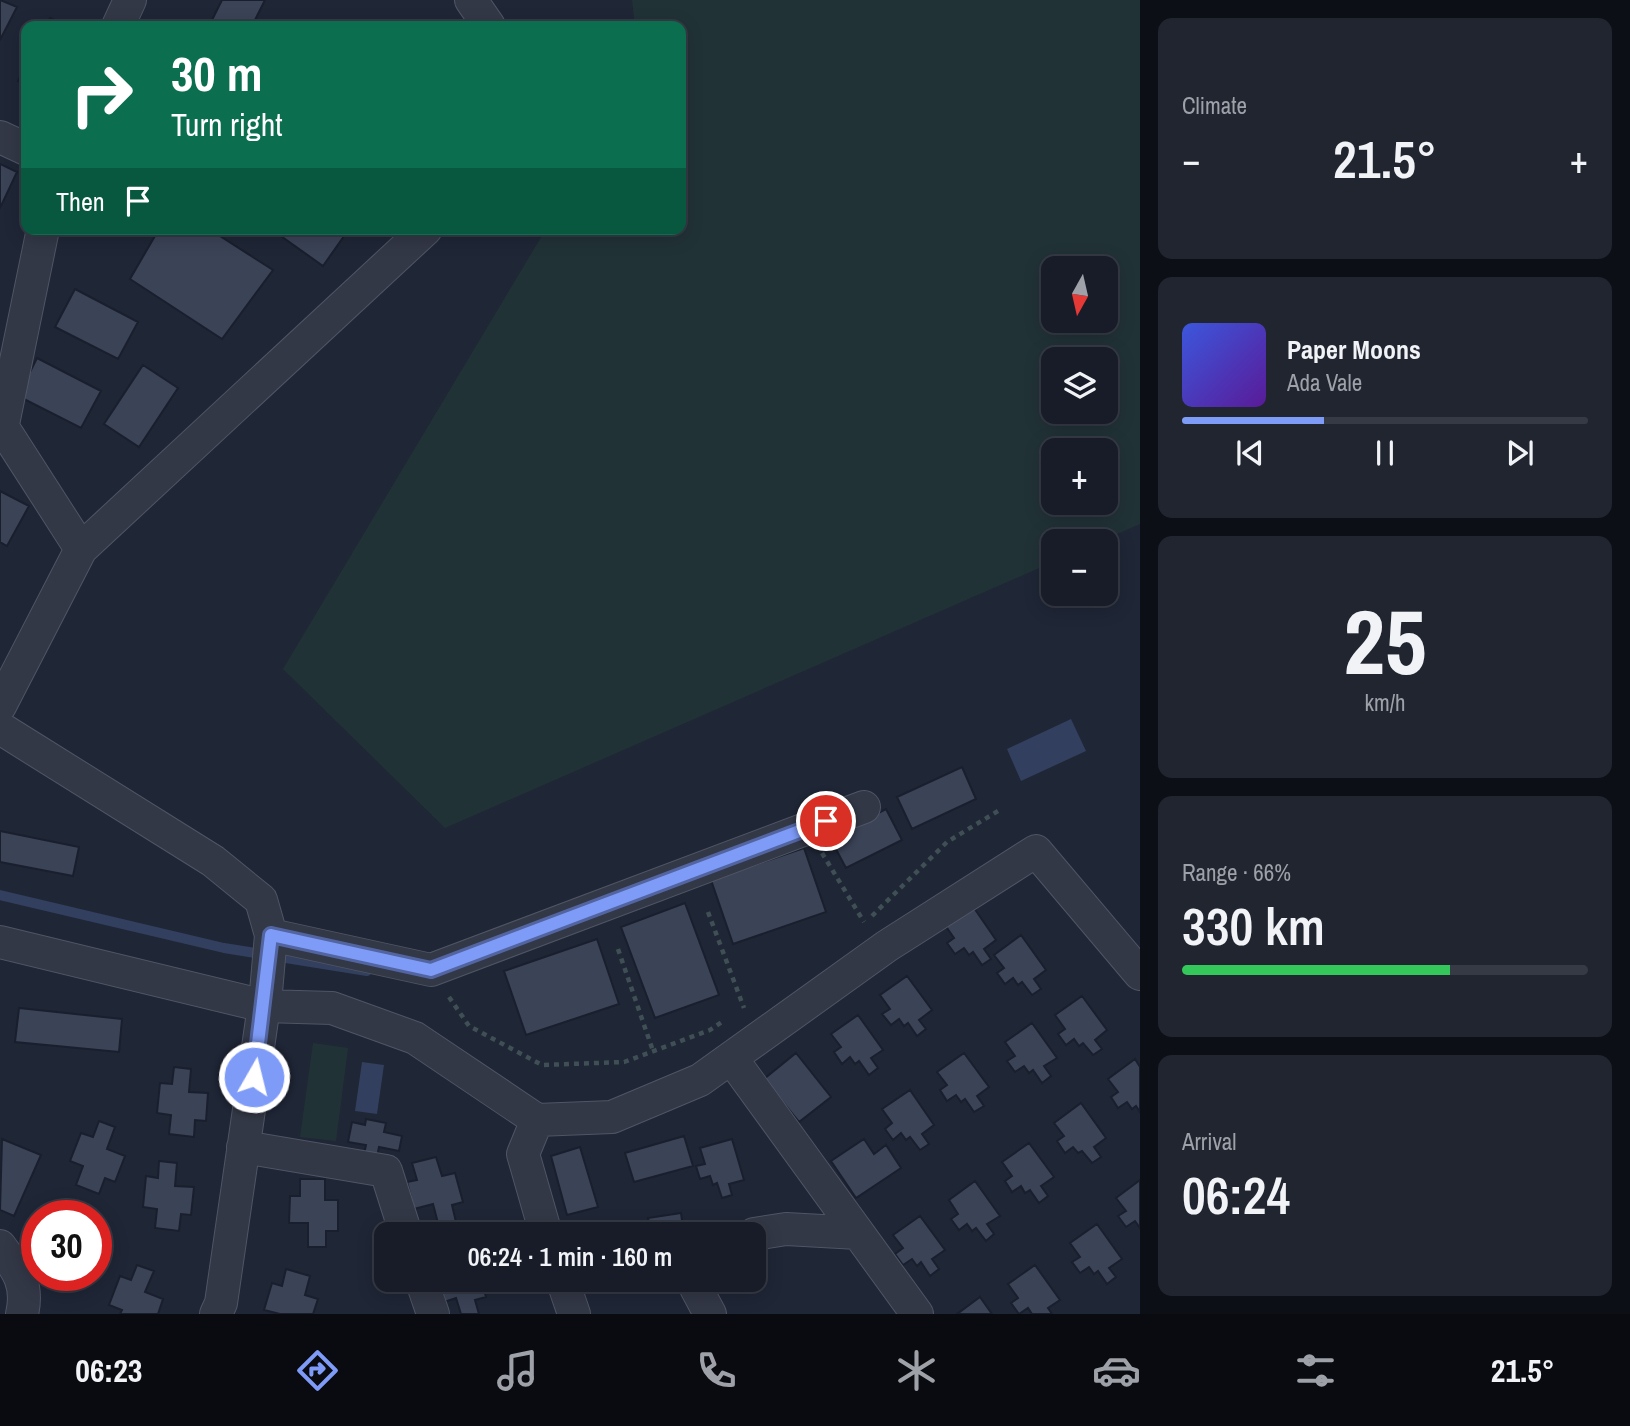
<!DOCTYPE html>
<html lang="en">
<head>
<meta charset="utf-8">
<style>
	:root { --surface:#171c28; --page:#202530; --text:#f1f3f6; --muted:#9ea1a8; --line:#363a45; --accent:#7e9bf7 }
	body { margin:0; font-family:"Archivo Narrow",sans-serif; background:var(--page); color:var(--text); height:100vh; display:flex; flex-direction:column; font-size:26px; white-space:nowrap }
	* { box-sizing:border-box; margin:0 }
	p { font-size:23px; color:var(--muted) }
	.icon { flex:none; width:38px; height:38px; fill:none; stroke:currentColor; stroke-width:2; stroke-linecap:round; stroke-linejoin:round }
	.map { position:relative; flex:1; overflow:hidden }
	.panel { display:flex; flex-direction:column; gap:18px; padding:18px; background:#0d0f16; width:490px }
	.panel>* { flex:none }
	.banner { position:absolute; left:21px; top:21px; width:665px; height:214px; border-radius:14px; box-shadow:0 4px 18px #0003,0 0 0 2px var(--line); background:#0b6e4f; color:#fff; overflow:hidden }
	.needle { width:46px; rotate:188deg }
	.controls { position:absolute; left:1041px; top:256px; display:grid; gap:14px }
	.controls a { display:grid; place-items:center; width:77px; height:77px; border-radius:14px; background:var(--surface); box-shadow:0 4px 18px #0003,0 0 0 2px var(--line); font-size:35px }
	.speed { position:absolute; left:21px; top:1200px; display:flex; gap:14px; font-size:35px; font-weight:700; text-align:center }
	.speed>* { display:grid; place-content:center; width:91px; height:91px; border-radius:50%; background:var(--surface); box-shadow:0 4px 18px #0003,0 0 0 2px var(--line); line-height:1 }
	.speed .limit { border:10px solid #d22; background:#fff; color:#111 }
	.pin { position:absolute; display:grid; place-items:center; width:60px; height:60px; color:#fff; margin:-30px; border:4px solid #fff; border-radius:50%; box-shadow:0 2px 7px #0007 }
	.me { position:absolute; width:77px; margin:-38px; rotate:8deg; stroke-linejoin:round; filter:drop-shadow(0 0 5px #0008) }
	.turn { display:flex; align-items:center; gap:24px; height:147px; padding:0 35px; font-size:32px }
	.turn .icon { width:91px; height:91px; stroke-width:2.5 }
	.turn b { display:block; font-size:49px; line-height:60px }
	.then { display:flex; align-items:center; height:66px; padding:0 35px; background:#0003; gap:14px; font-size:26px }
	.big { font-size:52px; font-weight:600; line-height:1.1 }
	.panel .tile { flex:1; display:flex; flex-direction:column; justify-content:center; gap:10px; min-width:0; padding:0 24px; border-radius:14px; background:var(--page) }
	.panel .dial { align-items:center; gap:0 }
	.dial b { font-size:91px; line-height:1 }
	.song { display:flex; align-items:center; gap:21px }
	.cover { width:84px; height:84px; border-radius:10px; background:linear-gradient(135deg,hsl(230 70% 55%),hsl(270 70% 35%)) }
	.played { height:7px; border-radius:4px; background:linear-gradient(90deg,var(--accent) 35%,var(--line) 35%) }
	.keys { display:flex; justify-content:space-around; direction:ltr }
	.heat { display:flex; justify-content:space-between; align-items:center; font-size:38px; direction:ltr }
	.charge { height:10px; border-radius:5px; background:linear-gradient(90deg,#34c759 66%,var(--line) 0) }
	.trip { position:absolute; left:374px; top:1222px; width:392px; height:70px; border-radius:14px; background:var(--surface); box-shadow:0 4px 18px #0003,0 0 0 2px var(--line); font-weight:600; line-height:70px; text-align:center }
	.tabs { display:flex; height:112px; justify-content:space-around; align-items:center; background:#090b10; color:var(--muted) }
	.tabs .icon { width:49px; height:49px }
	.tabs .current { color:var(--accent) }
	.tabs b { font-size:32px; color:var(--text) }
	main { display:flex; flex:1; min-height:0 }
	.map>svg:first-child { display:block }
</style>
</head>
<body>
<main>
<div class="map">
<svg width="1140" height="1314" viewBox="0 0 1140 1314">
	<rect width="100%" height="100%" fill="#1f2636"/>
	<path fill="#213237" fill-rule="evenodd" d="M632,0H1140V524L1101,541H1054L1053,562L445,828L283,669L546,229H681V26H635ZM1054,268H1106V320H1054ZM1054,359H1106V411H1054ZM1054,450H1106V502H1054Z
		M313,1043L348,1048L336,1141L300,1137Z"/>
	<path fill="#323f5e" d="M1071,719L1086,751L1021,781L1007,749Z
		M362,1062L384,1065L377,1114L355,1111Z"/>
	<g fill="none" stroke-linecap="round" stroke-linejoin="round">
		<path stroke="#323f5e" stroke-width="10" d="M0,895L224,948L367,971"/>
	</g>
	<path fill="#3b4357" stroke="#1a1f2d" stroke-width="2" d="M0,0L17,7L0,40Z
		M222,0H265L252,26H209Z
		M50,18L66,26H46Z
		M26,65V84L18,81Z
		M0,164L17,172L0,208Z
		M159,229H209L273,270L222,339L130,279Z
		M271,229H349L323,266Z
		M75,289L138,322L118,359L55,327Z
		M37,358L101,391L81,428L18,396Z
		M143,365L178,388L139,447L104,424Z
		M0,491L29,506L7,546L0,542Z
		M962,767L976,799L912,829L897,797Z
		M886,809L902,840L846,868L830,838Z
		M0,831L79,847L73,876L0,862Z
		M804,848L826,912L733,944L711,880Z
		M685,903L719,995L655,1018L621,927Z
		M972,905L996,940L984,949L991,959L982,965L973,952L969,955L964,948L955,954L947,943L954,938L945,925Z
		M1021,935L1046,970L1034,979L1041,989L1032,995L1022,982L1018,985L1013,978L1005,984L997,973L1004,968L994,955Z
		M597,939L619,1004L526,1035L504,971Z
		M907,976L932,1010L919,1020L926,1029L917,1036L908,1023L904,1026L899,1019L891,1025L882,1014L890,1009L880,995Z
		M1082,996L1107,1030L1095,1040L1102,1049L1093,1055L1083,1043L1079,1046L1074,1039L1066,1045L1058,1034L1065,1029L1055,1015Z
		M19,1008L122,1019L119,1052L15,1042Z
		M858,1015L883,1050L871,1058L878,1068L869,1075L859,1061L855,1064L850,1057L842,1064L834,1052L841,1047L831,1034Z
		M1032,1023L1057,1058L1044,1066L1051,1076L1042,1083L1033,1070L1029,1073L1024,1066L1015,1072L1007,1061L1015,1056L1005,1042Z
		M796,1053L831,1097L799,1122L764,1079Z
		M964,1053L989,1087L977,1096L984,1106L974,1112L965,1099L961,1102L956,1095L947,1101L940,1090L947,1085L937,1072Z
		M1135,1059L1140,1067V1112L1136,1106L1132,1109L1127,1102L1118,1108L1111,1097L1118,1092L1108,1079Z
		M174,1067L191,1069L189,1092L208,1093L206,1121L195,1120L194,1137L169,1134L171,1115L157,1113L160,1083L172,1084Z
		M910,1090L934,1125L922,1134L929,1144L920,1150L910,1137L906,1140L901,1133L893,1140L885,1129L892,1123L882,1109Z
		M1081,1103L1106,1138L1094,1147L1101,1157L1092,1163L1082,1151L1078,1153L1073,1147L1065,1153L1057,1141L1064,1136L1054,1123Z
		M366,1119L386,1123L384,1132L402,1136L399,1151L379,1147L377,1157L364,1154L366,1145L348,1142L352,1122L365,1125Z
		M99,1121L115,1127L107,1149L125,1156L115,1182L105,1178L99,1194L76,1185L83,1166L70,1161L81,1133L93,1137Z
		M684,1136L693,1166L634,1182L625,1153Z
		M2,1139L41,1155L14,1216L0,1210Z
		M732,1139L744,1180L729,1184L732,1195L722,1198L717,1183L713,1185L710,1176L700,1179L696,1166L705,1164L700,1148Z
		M864,1139L874,1154L886,1145L901,1168L856,1198L831,1161Z
		M1029,1143L1054,1177L1041,1186L1048,1196L1039,1203L1030,1190L1025,1193L1021,1186L1012,1192L1005,1181L1012,1176L1002,1162Z
		M580,1147L598,1207L567,1215L551,1156Z
		M436,1157L442,1176L455,1173L463,1202L452,1205L456,1222L439,1227L433,1204L414,1209L407,1182L417,1180L412,1163Z
		M159,1161L177,1163L175,1186L194,1187L191,1215L181,1214L179,1231L155,1228L157,1209L143,1207L146,1176L158,1178Z
		M300,1179H325V1200H338V1231H326V1247H308V1223H289L290,1196H300Z
		M1140,1180V1228L1135,1221L1126,1227L1118,1216L1126,1211L1116,1198Z
		M975,1181L1000,1216L987,1224L994,1234L986,1241L976,1228L972,1231L967,1224L959,1230L951,1219L958,1214L949,1200Z
		M681,1213L684,1234H651L648,1218Z
		M920,1216L945,1250L932,1259L939,1269L930,1276L921,1262L917,1266L912,1259L903,1265L895,1254L903,1248L893,1235Z
		M1097,1224L1122,1259L1109,1268L1116,1277L1107,1284L1098,1271L1094,1274L1089,1267L1080,1273L1072,1262L1080,1257L1070,1243Z
		M612,1225L614,1234L582,1233Z
		M137,1265L154,1271L145,1292L163,1299L158,1314H120L122,1310L109,1305L120,1276L131,1280Z
		M1035,1265L1060,1300L1048,1308L1052,1314H1032L1028,1308L1019,1314L1011,1303L1018,1298L1008,1284Z
		M286,1269L310,1276L305,1295L318,1299L313,1314H280L264,1310L272,1283L282,1286Z
		M431,1279H481L486,1297L475,1300L479,1314H461L456,1298L438,1304Z
		M595,1279H628L629,1284L599,1292Z
		M980,1297L992,1314H957Z"/>
	<g fill="none" stroke-linecap="round" stroke-linejoin="round">
		<g stroke="#505565" stroke-width="34">
			<path id="street" d="M471,0L489,26
				M118,26L130,0
				M0,137L26,149
				M0,423L81,549
				M3,424L43,229
				M0,706L81,549L426,229
				M0,728L213,861L261,900L271,935L266,992L221,1303L216,1314
				M271,935L431,970L864,807
				M0,942L264,1006L332,1008L415,1038L537,1120L612,1117L700,1080L887,946L1036,851L1140,974
				M732,1059L917,1314
				M537,1120L523,1154L546,1234
				M243,1147L386,1171L406,1234
				M754,1234L786,1229L858,1233
				M0,1246C17,1269 29,1284 22,1314
				M421,1279L433,1314
				M562,1279L574,1314
				M702,1279L696,1288L710,1314"/>
		</g>
		<path stroke="#3f4f55" stroke-width="4.5" stroke-dasharray="5 5" stroke-linecap="butt" d="M822,853L864,922
			M708,912L744,1008
			M872,916L947,842L998,811
			M618,949L653,1051
			M449,997L469,1026L542,1065L624,1062L710,1030L725,1020"/>
		<use href="#street" stroke="#333847" stroke-width="32"/>
	</g>
	<g fill="none" stroke-linecap="round" stroke-linejoin="round">
		<g stroke="#5265a1" stroke-width="18">
			<path id="route" d="M254,1077L271,935L431,970L826,821"/>
		</g>
		<use href="#route" stroke="#7e9bf7" stroke-width="12"/>
	</g>
</svg>
<div class="controls">
<a><svg class="needle" viewBox="-14 -14 28 28"><path d="M0-13l5 13h-10z" fill="#e53935"/><path d="M0 13l5-13h-10z" fill="#9ea1a8"/></svg></a>
<a><svg class="icon" aria-label="layers" viewBox="0 0 24 24"><path d="M12 4l9 5-9 5-9-5zM3 14l9 5 9-5"/></svg></a>
<a>+</a>
<a>−</a>
</div>
<div class="speed"><div class="limit">30</div></div>
<div class="pin" style="left:826px;top:821px;background:#d93025"><svg class="icon" aria-label="arrive" viewBox="0 0 24 24"><path d="M6 21V4h12l-3 4 3 4H6"/></svg></div>
<svg class="me" style="left:254px;top:1077px" viewBox="-20 -20 40 40"><circle r="17" fill="#7e9bf7" stroke="#fff" stroke-width="3"/><path d="M0-11L8 9 0 5-8 9z" fill="#fff"/></svg>
<div class="trip">06:24 · 1 min · 160 m</div>
<div class="banner">
<div class="turn"><svg class="icon" aria-label="right" viewBox="0 0 24 24"><path d="M7 20v-9h11M14 6l5 5-5 5"/></svg><div><b>30 m</b>Turn right</div></div>
<div class="then">Then<svg class="icon" aria-label="arrive" viewBox="0 0 24 24"><path d="M6 21V4h12l-3 4 3 4H6"/></svg></div>
</div>
</div>
<section class="panel">
<div class="tile"><p>Climate</p>
<div class="heat"><a>−</a><b class="big">21.5°</b><a>+</a></div>
</div>
<div class="tile">
<div class="song"><i class="cover"></i><div><b>Paper Moons</b><p>Ada Vale</p></div></div>
<div class="played"></div>
<div class="keys"><svg class="icon" aria-label="previous" viewBox="0 0 24 24"><path d="M18 5L8 12l10 7zM5 5v14"/></svg><svg class="icon" aria-label="pause" viewBox="0 0 24 24"><path d="M8 5v14M16 5v14"/></svg><svg class="icon" aria-label="next" viewBox="0 0 24 24"><path d="M6 5l10 7-10 7zM19 5v14"/></svg></div>
</div>
<div class="tile dial"><b>25</b><p>km/h</p></div>
<div class="tile"><p>Range · 66%</p><b class="big">330 km</b><div class="charge"></div></div>
<div class="tile"><p>Arrival</p><b class="big">06:24</b></div>
</section>
</main>
<nav class="tabs">
<b>06:23</b>
<svg class="icon current" aria-label="directions" viewBox="0 0 24 24"><path d="M12 3l9 9-9 9-9-9zM9 14v-3h6M13 9l2 2-2 2"/></svg>
<svg class="icon" aria-label="music" viewBox="0 0 24 24"><path d="M9 18V5l10-2v13"/><circle cx="6" cy="18" r="3"/><circle cx="16" cy="16" r="3"/></svg>
<svg class="icon" aria-label="phone" viewBox="0 0 24 24"><path d="M5 4h4l2 5-3 2q2 4 5 5l2-3 5 2v4C11 20 4 13 5 4z"/></svg>
<svg class="icon" aria-label="climate" viewBox="0 0 24 24"><path d="M12 3v18M4 7l16 10M4 17L20 7"/></svg>
<svg class="icon" aria-label="car" viewBox="0 0 24 24"><path d="M5 17H2v-5l4-1 3-4h7l3 4 3 1v5h-3M9 17h6M6 11h13"/><circle cx="7" cy="17" r="2"/><circle cx="17" cy="17" r="2"/></svg>
<svg class="icon" aria-label="filters" viewBox="0 0 24 24"><path d="M4 7h16M4 17h16"/><circle cx="9" cy="7" r="2"/><circle cx="15" cy="17" r="2"/></svg>
<b>21.5°</b>
</nav>
</body>
</html>
